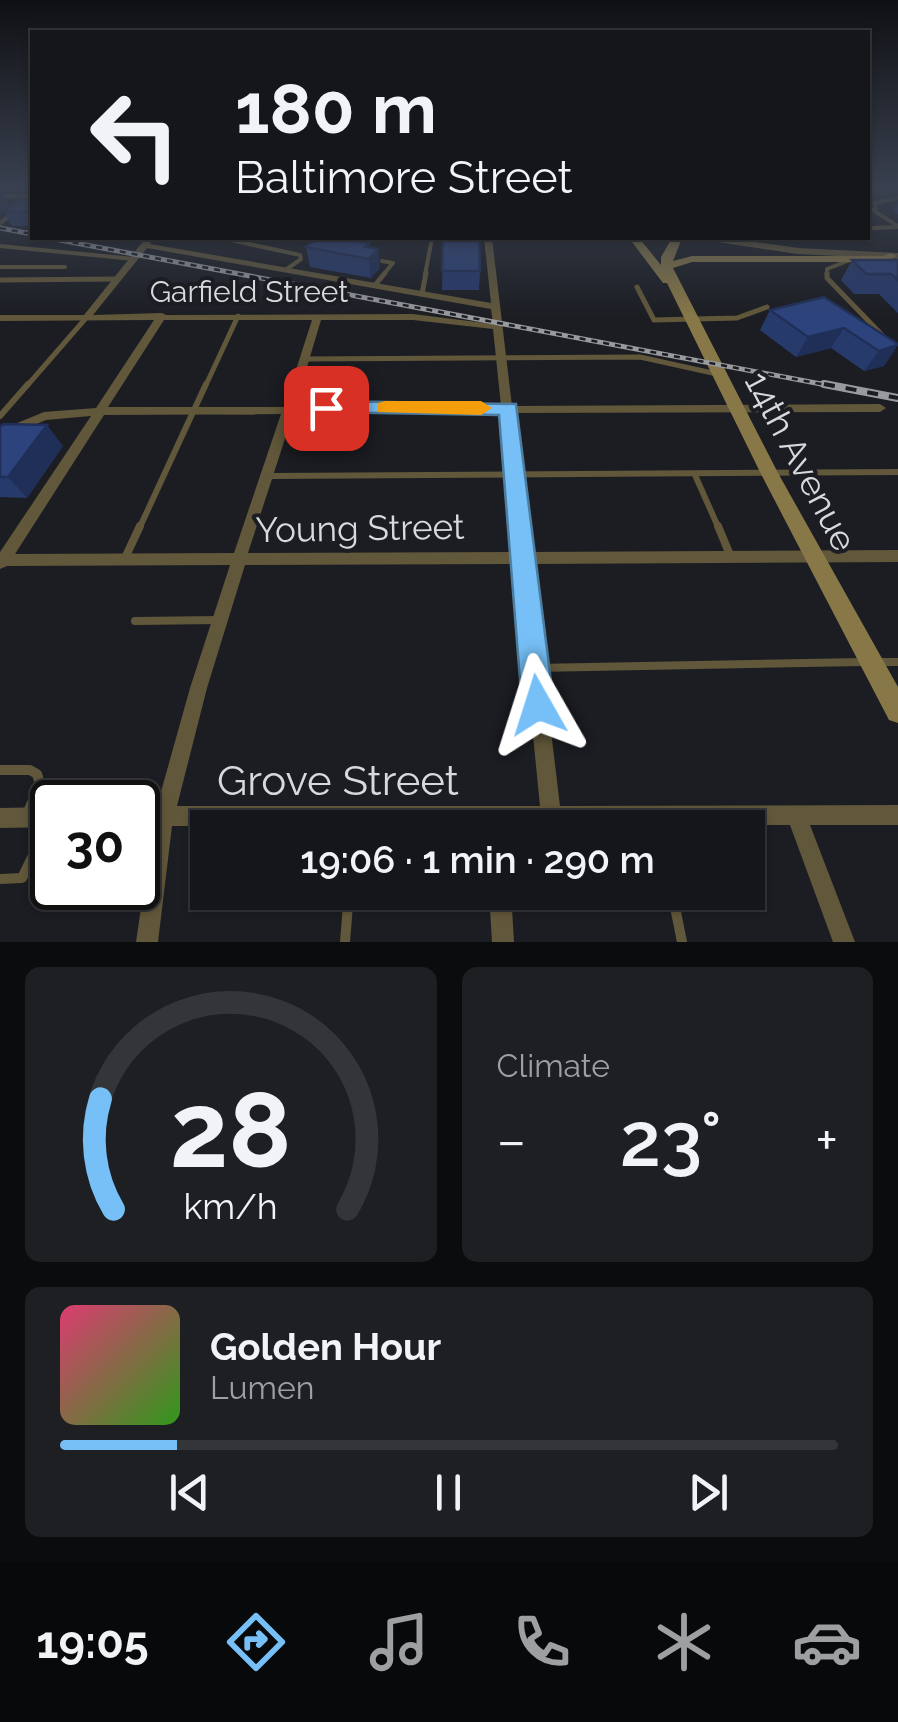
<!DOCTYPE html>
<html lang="en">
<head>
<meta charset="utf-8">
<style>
	:root { --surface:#14161a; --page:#1d1f23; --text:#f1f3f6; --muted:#9d9fa2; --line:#333539; --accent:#76c0f7 }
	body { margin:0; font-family:Raleway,sans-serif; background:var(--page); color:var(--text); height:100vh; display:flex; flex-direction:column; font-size:38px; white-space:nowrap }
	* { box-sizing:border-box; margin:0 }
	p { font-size:32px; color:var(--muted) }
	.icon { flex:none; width:55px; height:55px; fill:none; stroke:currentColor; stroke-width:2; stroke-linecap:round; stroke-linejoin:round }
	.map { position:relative; height:942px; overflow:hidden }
	.side { display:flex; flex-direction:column; gap:25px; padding:25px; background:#0b0c0e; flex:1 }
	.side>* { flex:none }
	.banner { position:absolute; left:30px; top:30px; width:840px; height:210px; border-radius:0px; box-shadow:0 2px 8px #0004,0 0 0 2px var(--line); background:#14161a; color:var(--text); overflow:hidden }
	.speed { position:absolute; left:30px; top:780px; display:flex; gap:20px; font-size:50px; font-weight:700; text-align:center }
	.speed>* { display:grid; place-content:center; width:130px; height:130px; border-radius:50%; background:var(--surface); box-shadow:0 2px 8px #0004,0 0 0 2px var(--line); line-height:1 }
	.speed .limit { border:5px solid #111; border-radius:15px; background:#fff; color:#111 }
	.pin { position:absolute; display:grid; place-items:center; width:85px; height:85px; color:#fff; margin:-42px; border-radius:20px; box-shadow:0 5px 15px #0006 }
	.me { position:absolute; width:110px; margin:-55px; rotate:354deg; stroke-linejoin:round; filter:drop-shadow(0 0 8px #0008) }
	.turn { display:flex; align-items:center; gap:35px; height:210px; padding:0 40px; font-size:45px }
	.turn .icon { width:130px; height:130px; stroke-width:2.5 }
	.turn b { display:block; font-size:70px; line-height:85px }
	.big { font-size:75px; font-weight:600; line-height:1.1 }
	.side .widget { flex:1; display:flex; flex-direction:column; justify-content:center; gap:15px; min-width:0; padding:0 35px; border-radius:15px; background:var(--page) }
	.side .dial { align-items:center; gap:0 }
	.dial svg { height:260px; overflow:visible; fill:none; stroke:var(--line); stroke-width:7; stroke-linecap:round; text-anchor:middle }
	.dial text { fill:var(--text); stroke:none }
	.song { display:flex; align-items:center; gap:30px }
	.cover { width:120px; height:120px; border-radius:15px; background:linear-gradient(135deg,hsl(340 70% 55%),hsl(110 70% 35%)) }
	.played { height:10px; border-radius:5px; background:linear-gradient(90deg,var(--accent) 15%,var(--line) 15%) }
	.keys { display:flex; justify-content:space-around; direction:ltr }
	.heat { display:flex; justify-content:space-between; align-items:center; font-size:55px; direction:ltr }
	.side .tiles { flex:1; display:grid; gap:25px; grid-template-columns:1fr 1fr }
	.widget:last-child { grid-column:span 2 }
	.trip { position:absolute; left:190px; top:810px; width:575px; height:100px; border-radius:0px; background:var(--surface); box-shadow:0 2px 8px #0004,0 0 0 2px var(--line); font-weight:600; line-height:100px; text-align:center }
	.tab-bar { display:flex; height:160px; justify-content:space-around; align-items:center; background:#08090a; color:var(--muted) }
	.tab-bar .icon { width:70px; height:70px }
	.tab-bar .selected { color:var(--accent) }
	.tab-bar b { font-size:45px; color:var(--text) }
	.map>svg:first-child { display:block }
</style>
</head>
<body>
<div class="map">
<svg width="898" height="942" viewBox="0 0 898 942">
	<rect width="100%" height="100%" fill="#1b1d22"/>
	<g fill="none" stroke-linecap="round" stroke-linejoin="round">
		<path stroke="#61573a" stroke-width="4" d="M0,197L32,195
			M868,207L898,226
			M876,209L875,203L898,198
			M871,228L898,227
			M221,238L300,255L301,259L287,269
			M0,246L134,259
			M382,261L393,263L383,275
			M0,267H65
			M425,275L432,238
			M827,275V269L850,260"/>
		<path stroke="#61573a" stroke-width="5" d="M827,273V278L882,335
			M0,280L117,279
			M375,285L385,273
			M637,287L654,320L737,318L767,307
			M422,294L426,273
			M305,359L640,357L717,374
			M26,387L86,318
			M205,387L238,316"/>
		<path stroke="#61573a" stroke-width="6" d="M0,416L28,384
			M695,475L719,529
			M270,476L898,472
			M139,529L206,384"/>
		<path stroke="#61573a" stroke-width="8" d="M718,526L730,555
			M125,558L140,526
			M135,621L219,620
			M875,662H898
			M535,668L863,662"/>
		<path stroke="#61573a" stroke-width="10" d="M0,770H30L37,774L40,784L28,812
			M0,879L22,878L49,823
			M672,892L682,942
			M345,942L349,892"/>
		<path fill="#61573a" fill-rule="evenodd" d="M32,197V202L0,226V220Z
			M484,238H492L512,406L880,404L886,408L880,412L513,413L529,552L898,550V562L531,564L560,806L898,805V825H810L855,942H833L790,825L172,826L158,942H136L153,826H138V806H157L190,688L230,565L7,566L0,569V552L91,416L46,420L0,439V430L44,412L96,408L154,320L0,321V315H84L145,239H148L152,241L150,244L491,303ZM147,248L491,309L493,324L413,314L166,315L162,313L93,315ZM164,320H312L284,407H108ZM321,320H413L493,329L501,406L295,407ZM501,413L515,552L248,553L293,414ZM281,414L234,553L15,554L104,415ZM516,564L540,806H177L207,688L245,565Z
			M52,807V827L0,828V808Z
			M489,892H511L514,942H492Z"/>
		<path fill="#61573a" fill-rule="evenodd" d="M705,238H728L798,248L898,253V259L798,254L710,241Z"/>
		<path fill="#887848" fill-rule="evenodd" d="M629,238H639L661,265V257L672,238H682L673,261L692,256H883L891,253L897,256L885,262H692L673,268L778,473L898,687V723L889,720L761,474L667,283H663Z"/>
		<g stroke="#989a9e" stroke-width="5">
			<path id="rail-far1" d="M0,228L32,234
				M49,238L837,387"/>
		</g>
		<g stroke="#989a9e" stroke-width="8">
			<path id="rail" d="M824,384L898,398"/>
		</g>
		<use href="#rail-far1" stroke="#1b1d22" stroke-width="2.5" stroke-dasharray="6" stroke-linecap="butt"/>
		<use href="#rail" stroke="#1b1d22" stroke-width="4" stroke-dasharray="11" stroke-linecap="butt"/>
	</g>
	<path fill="#273a6c" d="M32,199V226H12L4,212Z
		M898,202V214L893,211Z
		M443,238L480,271L479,290H442Z
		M369,243V247L380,268L371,278L310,267L306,247Z
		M852,260H898V313L879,294H854L841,280Z
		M824,297L898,344L884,366L864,371L831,348L796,357L760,330L770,310Z
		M0,427L63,446L27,498L0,497Z"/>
	<path fill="#202f58" d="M2,193L10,206L0,214V194Z
		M369,243L370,257L378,249L380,268L371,278L369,259L365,247Z
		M844,328L831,348L796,357L808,337Z
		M898,345L884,366L864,371L879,351Z
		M47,425L63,446L27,498L8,477Z"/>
	<path fill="#2d437d" stroke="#202f58" stroke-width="2.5" d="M22,199H32L27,204H32V212H4Z
		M317,238H338L369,243L365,247L378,249L369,259L306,247Z
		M443,238H479L480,271H442Z
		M852,260H898V280L891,274H866Z
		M824,297L898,344V345L879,351L844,328L808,337L770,310Z
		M3,424L47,425L8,477H0V427Z"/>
	<linearGradient id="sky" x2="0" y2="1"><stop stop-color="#0f1013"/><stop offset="0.59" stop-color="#39404f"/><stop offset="1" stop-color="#39404f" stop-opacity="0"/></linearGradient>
	<rect width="898" height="318" fill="url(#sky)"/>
	<path fill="#76c0f7" stroke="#4d7da1" stroke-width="2.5" d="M326,401L516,404L554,705L549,716L538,721L527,716L522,705L499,415L319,412V403Z"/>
	<path fill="#f59e0b" d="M385,401H481L492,408L481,415L378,412V403Z"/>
	<g text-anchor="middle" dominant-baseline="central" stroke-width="8" stroke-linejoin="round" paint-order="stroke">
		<g font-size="30" fill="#d7d9dc" stroke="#1b1d22">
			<text x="249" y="291">Garfield Street</text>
		</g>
		<g font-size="35" fill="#d7d9dc" stroke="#1b1d22">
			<text transform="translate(801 461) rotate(62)">14th Avenue</text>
			<text transform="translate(360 528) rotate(-1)">Young Street</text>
		</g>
		<g font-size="42" fill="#d7d9dc" stroke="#1b1d22">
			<text x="338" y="780">Grove Street</text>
		</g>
	</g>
</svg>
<div class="speed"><div class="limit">30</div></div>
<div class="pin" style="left:326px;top:408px;background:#d93025"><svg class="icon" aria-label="arrive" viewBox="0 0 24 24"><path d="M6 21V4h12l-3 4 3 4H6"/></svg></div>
<svg class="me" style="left:538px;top:705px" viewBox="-20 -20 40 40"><path d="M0-17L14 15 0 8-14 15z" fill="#76c0f7" stroke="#fff" stroke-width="4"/></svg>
<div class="trip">19:06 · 1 min · 290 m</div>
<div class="banner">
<div class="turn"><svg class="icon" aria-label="left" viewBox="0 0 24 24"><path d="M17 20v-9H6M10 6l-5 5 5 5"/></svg><div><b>180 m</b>Baltimore Street</div></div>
</div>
</div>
<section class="side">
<div class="tiles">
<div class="widget dial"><svg viewBox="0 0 100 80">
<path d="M14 69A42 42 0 1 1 86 69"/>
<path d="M14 69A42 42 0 0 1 10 35" stroke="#76c0f7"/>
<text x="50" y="56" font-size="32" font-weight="700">28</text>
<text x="50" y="72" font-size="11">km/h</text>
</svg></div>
<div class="widget"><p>Climate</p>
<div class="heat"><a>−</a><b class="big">23°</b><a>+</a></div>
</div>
<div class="widget">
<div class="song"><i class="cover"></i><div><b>Golden Hour</b><p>Lumen</p></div></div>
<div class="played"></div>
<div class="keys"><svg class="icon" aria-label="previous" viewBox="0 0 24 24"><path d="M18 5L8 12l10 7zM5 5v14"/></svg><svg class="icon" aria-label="pause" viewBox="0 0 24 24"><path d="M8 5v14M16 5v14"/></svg><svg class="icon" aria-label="next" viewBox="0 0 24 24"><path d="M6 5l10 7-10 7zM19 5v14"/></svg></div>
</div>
</div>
</section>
<nav class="tab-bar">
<b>19:05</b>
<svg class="icon selected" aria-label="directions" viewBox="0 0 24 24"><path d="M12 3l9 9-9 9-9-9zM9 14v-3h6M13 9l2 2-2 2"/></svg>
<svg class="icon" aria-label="music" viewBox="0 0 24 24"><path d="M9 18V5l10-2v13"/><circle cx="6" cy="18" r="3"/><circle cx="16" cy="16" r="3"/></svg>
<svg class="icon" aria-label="phone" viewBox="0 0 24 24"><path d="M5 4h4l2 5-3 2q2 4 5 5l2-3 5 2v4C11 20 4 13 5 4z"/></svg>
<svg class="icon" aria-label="climate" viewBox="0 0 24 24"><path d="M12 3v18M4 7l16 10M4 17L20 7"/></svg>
<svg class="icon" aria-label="car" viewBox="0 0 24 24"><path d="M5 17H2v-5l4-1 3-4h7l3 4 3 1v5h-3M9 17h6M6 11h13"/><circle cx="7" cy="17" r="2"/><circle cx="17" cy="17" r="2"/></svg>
</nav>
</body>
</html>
